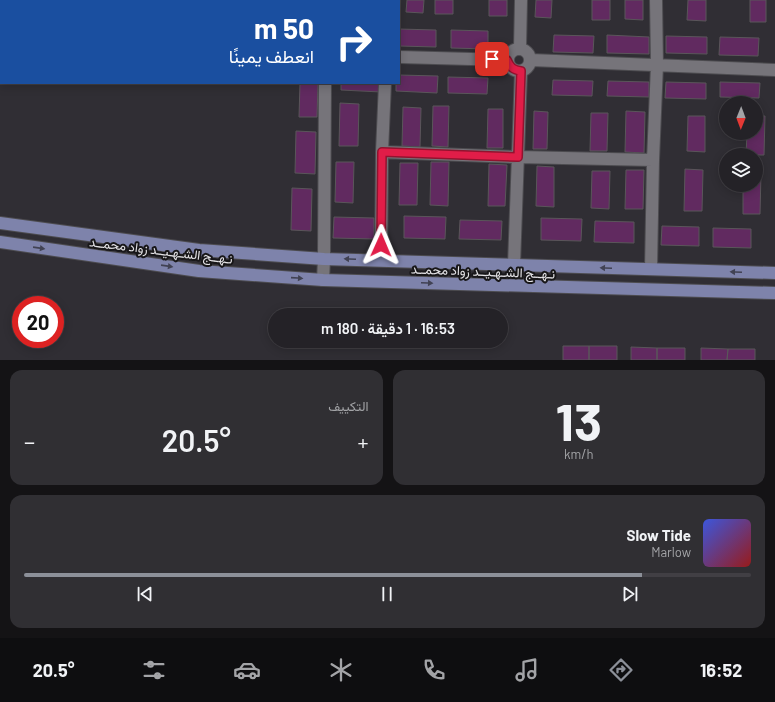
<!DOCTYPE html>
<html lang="ar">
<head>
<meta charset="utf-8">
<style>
	:root { --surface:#242227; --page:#302f33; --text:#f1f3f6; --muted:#a3a4a7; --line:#413f44; --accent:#8c9099 }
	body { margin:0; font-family:Barlow,Vazirmatn,sans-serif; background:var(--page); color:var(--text); direction:rtl; height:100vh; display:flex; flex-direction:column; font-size:15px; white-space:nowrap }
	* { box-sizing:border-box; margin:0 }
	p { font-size:13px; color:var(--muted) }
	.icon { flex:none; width:22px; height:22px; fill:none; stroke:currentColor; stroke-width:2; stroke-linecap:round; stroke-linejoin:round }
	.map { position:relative; height:360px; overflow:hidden; direction:ltr }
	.panel { display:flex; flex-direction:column; gap:10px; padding:10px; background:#141315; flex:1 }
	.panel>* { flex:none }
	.top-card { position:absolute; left:0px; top:0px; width:400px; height:84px; box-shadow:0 2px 10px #0003,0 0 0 1px var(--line); direction:rtl; background:#1a4fa0; color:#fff; overflow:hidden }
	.needle { width:26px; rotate:181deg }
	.buttons { position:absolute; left:719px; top:96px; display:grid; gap:8px }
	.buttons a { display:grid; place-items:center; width:44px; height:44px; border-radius:50%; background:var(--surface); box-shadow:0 2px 10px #0003,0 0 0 1px var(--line); font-size:20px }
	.speed { position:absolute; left:12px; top:296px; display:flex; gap:8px; font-size:20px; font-weight:700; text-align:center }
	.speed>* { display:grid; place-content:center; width:52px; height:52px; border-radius:50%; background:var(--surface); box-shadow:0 2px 10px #0003,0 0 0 1px var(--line); line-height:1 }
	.speed .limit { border:6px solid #d22; background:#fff; color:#111 }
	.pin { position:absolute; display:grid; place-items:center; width:34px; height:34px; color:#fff; margin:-17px; border-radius:8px; box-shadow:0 2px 6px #0006 }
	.me { position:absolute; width:44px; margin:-22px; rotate:1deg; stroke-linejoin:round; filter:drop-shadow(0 0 3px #0008) }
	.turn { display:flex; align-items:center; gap:14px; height:84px; padding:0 20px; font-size:18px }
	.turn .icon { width:52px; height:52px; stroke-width:2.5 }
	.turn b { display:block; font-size:28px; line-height:34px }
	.big { font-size:30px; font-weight:600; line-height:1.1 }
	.panel .tile { flex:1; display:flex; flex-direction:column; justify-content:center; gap:6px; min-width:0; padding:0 14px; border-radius:12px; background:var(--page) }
	.panel .dial { align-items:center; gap:0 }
	.dial b { font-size:52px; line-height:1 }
	.song { display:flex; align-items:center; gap:12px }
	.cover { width:48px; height:48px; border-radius:6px; background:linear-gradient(135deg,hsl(230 70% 55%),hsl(0 70% 35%)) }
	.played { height:4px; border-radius:2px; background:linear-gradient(90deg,var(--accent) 85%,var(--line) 85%) }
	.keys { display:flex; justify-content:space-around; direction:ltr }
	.heat { display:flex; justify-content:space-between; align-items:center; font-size:22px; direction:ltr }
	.panel .tiles { flex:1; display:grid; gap:10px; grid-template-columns:1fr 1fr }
	.tile:last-child { grid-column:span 2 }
	.trip { position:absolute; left:268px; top:308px; width:240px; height:40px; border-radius:20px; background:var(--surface); box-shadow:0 2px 10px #0003,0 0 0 1px var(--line); font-weight:600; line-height:40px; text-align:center; direction:rtl }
	.menu { display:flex; height:64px; justify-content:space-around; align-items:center; background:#0e0e10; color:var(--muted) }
	.menu .icon { width:28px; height:28px }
	.menu .selected { color:var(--accent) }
	.menu b { font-size:18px; color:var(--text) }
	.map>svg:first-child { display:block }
</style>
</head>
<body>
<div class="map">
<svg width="775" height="360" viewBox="0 0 775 360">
	<rect width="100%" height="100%" fill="#302e34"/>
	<path fill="#612a60" stroke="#5a565a" d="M407,0H424L423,13L406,12Z
		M435,0H453V14H435Z
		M489,0H507V16H489Z
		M536,0H552L551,18L535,17Z
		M592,0H610V20H592Z
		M625,0H643V20L625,19Z
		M688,0H706V21L687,20Z
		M750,0H766V22H750Z
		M399,29L436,30V47L399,46Z
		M451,30L488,31V49L451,48Z
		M554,35L594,36L593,53L553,52Z
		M607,35L649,37V54L607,53Z
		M666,36L707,37V54L666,53Z
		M720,37L759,38L758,56L719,55Z
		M399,75L438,76L437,93L396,91V83H399Z
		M448,77L488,78L487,94L448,93Z
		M553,80L593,81L592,96L552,95Z
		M608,81L649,82V97L607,96Z
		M666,82L706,83V99L665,98Z
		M720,82L760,83L759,98L720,97Z
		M300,83H318L317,117H299Z
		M341,83H381V92L341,90Z
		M340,103L359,104L358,146H339Z
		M433,106H449L448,147L432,146Z
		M403,107L421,108L420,147L402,146Z
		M488,109H503V148H487Z
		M534,111L548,112L547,149H533Z
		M626,111L645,112L644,153L625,152Z
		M591,113H608L607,151H590Z
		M688,116H705V152L687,151Z
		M756,116H765L764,155H746L747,133H756Z
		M296,131L316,132L315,174L295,173Z
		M336,162H354L353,203L335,202Z
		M431,162H449L448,206L430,205Z
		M400,163H418L417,205H399Z
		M489,164L507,165L505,206H488Z
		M537,166L554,167V207L536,206Z
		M685,169L703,170L702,211H684Z
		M626,170H644L643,209H625Z
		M592,171H610L609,209L591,208Z
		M756,173H761L760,214H743V185H756Z
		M292,188L312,189L311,231L291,230Z
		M404,216L446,217L445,239L404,238Z
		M334,217L374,218V239L333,238Z
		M541,218L582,219L581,241L541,240Z
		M460,220L502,221L501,240L459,239Z
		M595,221L634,222V243L594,242Z
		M662,226L699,227V246L661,245Z
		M713,228L751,229V248L713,247Z
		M563,346H589V360H563Z
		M589,346H617V360H589Z
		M631,347L657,348V360H631Z
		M657,348H685V360H657Z
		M701,348L728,349L727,360H701Z
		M728,349H755V360H727Z"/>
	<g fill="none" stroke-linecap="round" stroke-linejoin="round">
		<g stroke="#4d4c50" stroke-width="14">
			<path id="minor" d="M326,1V0
				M386,1V0
				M520,48L521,0
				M508 60a11 11 0 1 1 22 0a11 11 0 1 1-22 0Z
				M399,57L507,60
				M531,60L775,70
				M385,83L382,152L518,157L653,160L657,65L656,0
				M381,260L382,152
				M514,265L521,71
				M651,269L653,160
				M323,280L324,259L325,83"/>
		</g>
		<g stroke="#4d4c50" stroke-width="14">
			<path id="major" d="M0,223L199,250L324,259L775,273
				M0,242L199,271L323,280L775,293"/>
		</g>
		<use href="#minor" stroke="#76747a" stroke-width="12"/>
		<use href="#major" stroke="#7e83ab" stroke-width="12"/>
	</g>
	<defs><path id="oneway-solid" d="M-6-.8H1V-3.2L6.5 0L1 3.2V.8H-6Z"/></defs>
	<g fill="#414253">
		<use href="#oneway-solid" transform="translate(39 248) rotate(8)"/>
		<use href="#oneway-solid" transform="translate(350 259) rotate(-178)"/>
		<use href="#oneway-solid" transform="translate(167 266) rotate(8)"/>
		<use href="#oneway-solid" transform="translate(606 268) rotate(-178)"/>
		<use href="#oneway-solid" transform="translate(736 272) rotate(-178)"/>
		<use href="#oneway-solid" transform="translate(297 278) rotate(4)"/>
		<use href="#oneway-solid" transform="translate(427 283) rotate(2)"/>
	</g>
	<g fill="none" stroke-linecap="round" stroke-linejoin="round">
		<g stroke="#92132f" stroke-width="10">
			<path id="route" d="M381,245L382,152L518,157L521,71C513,70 510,67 507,60L492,59"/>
		</g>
		<use href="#route" stroke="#e11d48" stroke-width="7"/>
	</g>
	<g text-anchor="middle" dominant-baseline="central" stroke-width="4" stroke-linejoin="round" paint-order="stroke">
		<g font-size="13" fill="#e3e2e5" stroke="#181719">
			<text transform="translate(161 250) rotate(7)">نـهــج الشـهـيــد زواد محمــد</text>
			<text transform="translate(483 271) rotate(2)">نـهــج الشـهـيــد زواد محمــد</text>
		</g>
	</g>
</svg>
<div class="buttons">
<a><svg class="needle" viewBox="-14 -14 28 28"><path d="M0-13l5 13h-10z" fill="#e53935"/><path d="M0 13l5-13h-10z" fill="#a3a4a7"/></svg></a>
<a><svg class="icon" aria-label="layers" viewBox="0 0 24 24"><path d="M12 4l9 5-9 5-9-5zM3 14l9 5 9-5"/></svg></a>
</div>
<div class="speed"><div class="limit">20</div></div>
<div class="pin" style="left:492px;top:59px;background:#d93025"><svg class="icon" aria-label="arrive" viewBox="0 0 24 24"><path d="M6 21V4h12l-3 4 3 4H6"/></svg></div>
<svg class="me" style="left:381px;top:245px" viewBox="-20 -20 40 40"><path d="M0-17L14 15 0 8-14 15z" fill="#e11d48" stroke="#fff" stroke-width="4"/></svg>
<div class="trip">16:53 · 1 دقيقة · 180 m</div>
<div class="top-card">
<div class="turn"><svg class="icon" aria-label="right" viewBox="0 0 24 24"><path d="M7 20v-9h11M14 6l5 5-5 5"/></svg><div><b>50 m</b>انعطف يمينًا</div></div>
</div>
</div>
<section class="panel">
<div class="tiles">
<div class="tile dial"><b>13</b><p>km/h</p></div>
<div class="tile"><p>التكييف</p>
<div class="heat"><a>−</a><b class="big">20.5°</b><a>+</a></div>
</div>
<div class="tile">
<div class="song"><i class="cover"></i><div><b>Slow Tide</b><p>Marlow</p></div></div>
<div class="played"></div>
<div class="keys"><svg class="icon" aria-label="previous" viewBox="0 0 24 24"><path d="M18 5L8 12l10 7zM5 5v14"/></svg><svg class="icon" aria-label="pause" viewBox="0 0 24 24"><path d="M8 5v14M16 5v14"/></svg><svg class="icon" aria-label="next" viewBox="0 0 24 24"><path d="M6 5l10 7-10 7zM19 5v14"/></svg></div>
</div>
</div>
</section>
<nav class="menu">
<b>16:52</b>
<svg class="icon selected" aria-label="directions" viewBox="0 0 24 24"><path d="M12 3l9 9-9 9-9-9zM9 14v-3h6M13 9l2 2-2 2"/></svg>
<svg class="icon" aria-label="music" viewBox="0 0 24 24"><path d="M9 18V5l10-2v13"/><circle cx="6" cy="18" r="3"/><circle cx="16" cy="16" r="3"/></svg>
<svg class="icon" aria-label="phone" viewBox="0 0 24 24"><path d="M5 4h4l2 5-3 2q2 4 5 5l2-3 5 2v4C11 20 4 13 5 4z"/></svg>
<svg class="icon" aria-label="climate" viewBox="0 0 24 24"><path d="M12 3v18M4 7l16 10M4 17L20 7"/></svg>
<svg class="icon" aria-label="car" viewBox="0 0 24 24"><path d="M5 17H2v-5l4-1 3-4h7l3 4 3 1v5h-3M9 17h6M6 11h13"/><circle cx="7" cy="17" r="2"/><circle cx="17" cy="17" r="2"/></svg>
<svg class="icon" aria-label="filters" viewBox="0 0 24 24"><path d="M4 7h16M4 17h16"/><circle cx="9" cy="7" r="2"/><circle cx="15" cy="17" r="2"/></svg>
<b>20.5°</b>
</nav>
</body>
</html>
